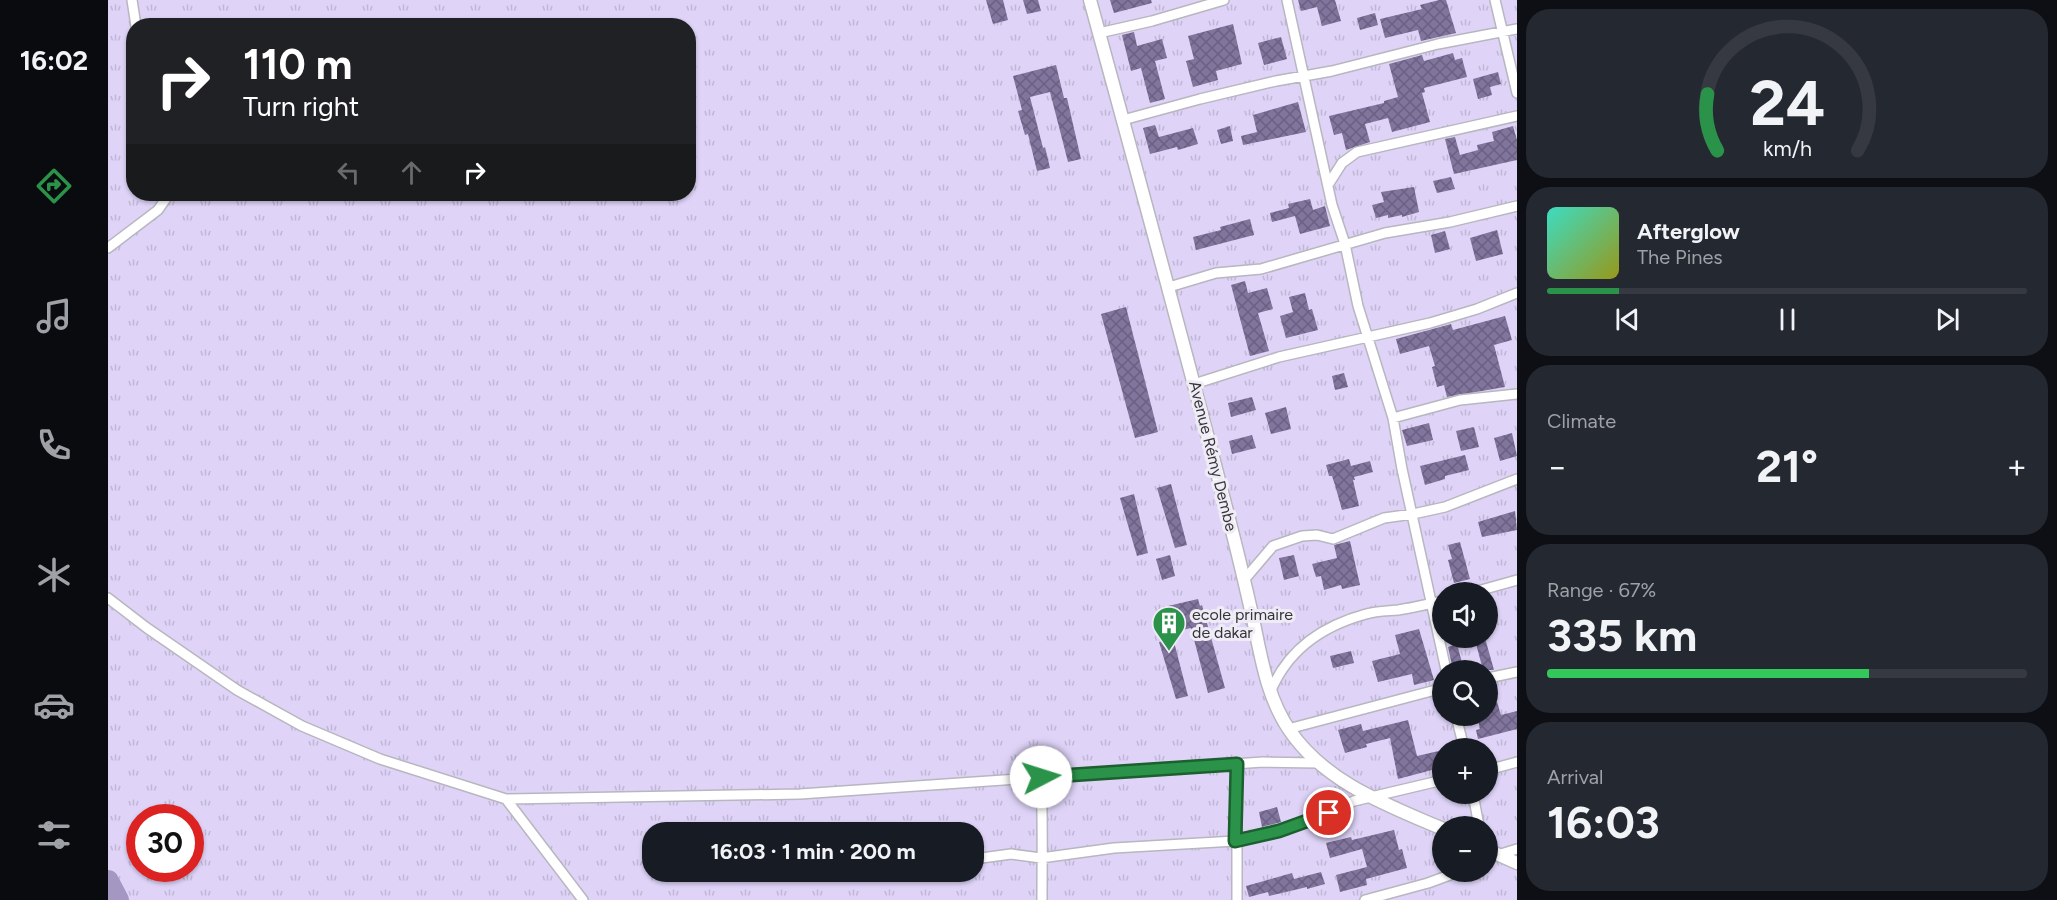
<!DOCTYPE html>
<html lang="en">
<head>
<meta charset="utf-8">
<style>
	:root { --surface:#171b24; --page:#242831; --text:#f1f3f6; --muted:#9ea1a6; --line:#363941; --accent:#2b9349 }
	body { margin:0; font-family:Figtree,sans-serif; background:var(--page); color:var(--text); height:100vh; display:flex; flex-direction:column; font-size:22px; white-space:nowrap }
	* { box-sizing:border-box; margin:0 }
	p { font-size:20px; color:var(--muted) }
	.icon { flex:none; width:33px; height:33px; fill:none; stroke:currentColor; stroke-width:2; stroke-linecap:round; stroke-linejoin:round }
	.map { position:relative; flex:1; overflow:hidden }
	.side { display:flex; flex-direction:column; gap:9px; padding:9px; background:#0d0f14; width:540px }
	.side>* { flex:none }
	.hud { position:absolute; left:18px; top:18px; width:570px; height:183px; border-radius:24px; box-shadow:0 2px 4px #0004; background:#202124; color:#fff; overflow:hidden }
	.fabs { position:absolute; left:1324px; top:582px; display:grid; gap:12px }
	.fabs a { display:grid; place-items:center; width:66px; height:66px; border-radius:50%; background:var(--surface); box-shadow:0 2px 4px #0004; font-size:30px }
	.speed { position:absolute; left:18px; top:804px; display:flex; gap:12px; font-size:30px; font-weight:700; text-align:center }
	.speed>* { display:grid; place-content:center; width:78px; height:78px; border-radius:50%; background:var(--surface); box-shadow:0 2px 4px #0004; line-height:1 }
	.speed .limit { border:9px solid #d22; background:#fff; color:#111 }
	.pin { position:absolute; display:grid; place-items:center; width:51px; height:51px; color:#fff; margin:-26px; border:3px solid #fff; border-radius:50%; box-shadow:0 2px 6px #0007 }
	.me { position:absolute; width:66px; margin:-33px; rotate:85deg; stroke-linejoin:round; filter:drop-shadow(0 0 4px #0008) }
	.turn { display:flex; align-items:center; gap:21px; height:126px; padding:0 18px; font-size:27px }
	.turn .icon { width:78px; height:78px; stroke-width:2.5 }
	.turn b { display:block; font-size:42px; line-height:51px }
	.lanes { display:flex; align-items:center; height:57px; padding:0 18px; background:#0003; justify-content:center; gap:30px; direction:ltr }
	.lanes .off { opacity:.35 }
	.big { font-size:45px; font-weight:700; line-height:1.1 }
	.side .tile { flex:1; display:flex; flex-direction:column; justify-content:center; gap:9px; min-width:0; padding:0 21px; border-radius:24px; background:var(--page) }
	.side .dial { align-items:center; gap:0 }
	.dial svg { height:156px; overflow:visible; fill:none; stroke:var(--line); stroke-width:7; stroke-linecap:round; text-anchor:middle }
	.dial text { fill:var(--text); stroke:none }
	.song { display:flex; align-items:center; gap:18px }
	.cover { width:72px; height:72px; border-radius:9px; background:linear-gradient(135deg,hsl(170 70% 55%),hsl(60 70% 35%)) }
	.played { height:6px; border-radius:3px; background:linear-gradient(90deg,var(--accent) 15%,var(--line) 15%) }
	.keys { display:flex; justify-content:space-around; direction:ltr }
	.heat { display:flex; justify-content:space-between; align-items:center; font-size:33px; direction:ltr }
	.charge { height:9px; border-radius:4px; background:linear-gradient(90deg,#34c759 67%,var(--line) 0) }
	.trip { position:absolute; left:534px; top:822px; width:342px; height:60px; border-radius:24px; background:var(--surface); box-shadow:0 2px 4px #0004; font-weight:700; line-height:60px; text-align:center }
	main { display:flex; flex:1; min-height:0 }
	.tabs { display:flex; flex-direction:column; width:108px; justify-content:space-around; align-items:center; background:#090b0e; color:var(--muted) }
	.tabs .icon { width:42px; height:42px }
	.tabs .active { color:var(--accent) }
	.tabs b { font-size:27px; color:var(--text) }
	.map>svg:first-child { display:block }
</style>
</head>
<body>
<main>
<nav class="tabs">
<b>16:02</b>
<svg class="icon active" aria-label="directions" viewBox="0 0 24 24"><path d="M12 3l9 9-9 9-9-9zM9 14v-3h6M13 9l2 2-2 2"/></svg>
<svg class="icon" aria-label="music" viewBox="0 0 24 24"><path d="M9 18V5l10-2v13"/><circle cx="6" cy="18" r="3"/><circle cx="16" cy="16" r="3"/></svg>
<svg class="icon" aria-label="phone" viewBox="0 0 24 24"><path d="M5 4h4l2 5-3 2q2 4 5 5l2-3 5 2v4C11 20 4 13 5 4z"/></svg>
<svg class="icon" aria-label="climate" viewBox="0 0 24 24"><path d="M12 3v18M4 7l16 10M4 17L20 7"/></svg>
<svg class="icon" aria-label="car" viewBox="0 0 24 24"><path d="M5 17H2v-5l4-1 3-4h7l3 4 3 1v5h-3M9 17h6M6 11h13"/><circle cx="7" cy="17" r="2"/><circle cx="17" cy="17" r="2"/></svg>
<svg class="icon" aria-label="filters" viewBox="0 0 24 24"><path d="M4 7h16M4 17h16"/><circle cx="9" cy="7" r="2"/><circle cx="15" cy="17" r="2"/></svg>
</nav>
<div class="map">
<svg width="1409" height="900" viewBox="0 0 1409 900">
	<defs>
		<pattern id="grass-tufts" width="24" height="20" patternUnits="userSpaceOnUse" patternTransform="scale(1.5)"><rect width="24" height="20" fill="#dfd4f8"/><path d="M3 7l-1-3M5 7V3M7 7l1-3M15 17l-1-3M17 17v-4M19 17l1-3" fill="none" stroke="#c0b7d5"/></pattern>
		<pattern id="building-cross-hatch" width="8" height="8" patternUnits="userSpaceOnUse" patternTransform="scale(1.5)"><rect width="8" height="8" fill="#81749d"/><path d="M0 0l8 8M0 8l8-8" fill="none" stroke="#6a6081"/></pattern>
	</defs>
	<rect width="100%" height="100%" fill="#efecf6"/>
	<path fill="url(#grass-tufts)" fill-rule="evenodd" d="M0,0H1409V900H0ZM26,26H580V194H26ZM1335,592H1380V638H1335ZM1335,670H1380V716H1335ZM1335,748H1380V794H1335ZM32,818H82V868H32ZM1335,826H1380V872H1335ZM544,832H866V872H544Z"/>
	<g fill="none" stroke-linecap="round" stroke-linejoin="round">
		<path stroke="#a497c2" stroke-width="22" d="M0,881L10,900"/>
	</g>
	<path fill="url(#building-cross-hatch)" d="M878,0H895L900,20L885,24Z
		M915,0H930L933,11L919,14Z
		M1002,0H1043L1044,3L1006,13Z
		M1190,0H1227L1233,21L1214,26L1209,7L1193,11Z
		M1331,0H1338L1348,33L1313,41L1310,30L1277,38L1272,19L1314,9L1312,5Z
		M1267,13L1270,25L1252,30L1249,18Z
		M1125,24L1134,64L1108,71L1110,80L1085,87L1078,61L1086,59L1080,36Z
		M1026,32L1029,46L1054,39L1059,58L1047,61L1057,99L1042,103L1033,68L1023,71L1014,35Z
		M1173,37L1179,59L1156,65L1150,43Z
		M1345,53L1347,60L1354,58L1359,77L1316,88L1317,92L1314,93L1322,122L1284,132L1280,118L1257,124L1262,142L1238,150L1234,133L1226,135L1221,116L1276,103V101L1290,97L1281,64L1314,55L1316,61Z
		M948,65L956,98H959L973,159L960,162L942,92L922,97L935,148L937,147L942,168L929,171L920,134L917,135L910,111L914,110L905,76Z
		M1390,72L1393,84L1382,87L1384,95L1370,99L1365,79Z
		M1190,102L1198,132L1135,145L1133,136L1149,132L1145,115Z
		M1047,125L1051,137L1085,128L1090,144L1070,150L1069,147L1042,154L1035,128Z
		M1122,126L1125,141L1113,144L1109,130Z
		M1405,126L1409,140V160L1346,174L1337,139L1347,137L1352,155L1370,150L1369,145L1386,141L1384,132Z
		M1343,177L1347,189L1329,193L1325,181Z
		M1306,187L1311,212L1294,217V215L1280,218V215L1268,218L1264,205L1276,202L1273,192Z
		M1202,199L1205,210L1217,206L1222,226L1192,234L1187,216L1164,222L1162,213L1181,208L1180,204Z
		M1142,219L1146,235L1088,250L1085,237L1113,230L1112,227Z
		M1389,230L1395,254L1368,261L1362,238Z
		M1337,231L1342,249L1327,253L1323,235Z
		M1137,281L1140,293L1159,288L1165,309L1150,313L1161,351L1142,356L1123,285Z
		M1197,293L1201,310L1204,309L1210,330L1178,338L1172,316L1185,312L1181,297Z
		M1018,307L1050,432L1027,438L993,314Z
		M1397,316L1404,340L1386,345L1397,387L1339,397L1336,385L1329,387L1324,367L1327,366L1321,346L1292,354L1288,339L1343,324L1345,330Z
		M1236,373L1240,387L1227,390L1224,376Z
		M1144,397L1148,410L1123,417L1120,403Z
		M1178,407L1183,429L1163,434L1157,413Z
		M1321,423L1325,440L1299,446L1294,430Z
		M1366,427L1371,447L1353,451L1348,431Z
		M1404,433L1409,456L1392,461L1386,438Z
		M1144,435L1148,448L1124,454L1121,441Z
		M1357,455L1361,470L1337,476V479L1317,485L1312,466Z
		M1241,459L1243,466L1262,461L1265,472L1246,477L1247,480H1245L1251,506L1234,510L1227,485L1224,476H1221L1218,465Z
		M1063,484L1079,545L1067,548L1049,488Z
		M1026,494L1040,553L1029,556L1012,498Z
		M1407,511L1409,530L1374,537L1370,522Z
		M1242,541L1252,585L1234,589L1233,585L1216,590L1213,576L1208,577L1204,564L1229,558L1226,545Z
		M1352,542L1362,579L1346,583L1340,560L1344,559L1340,545Z
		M1062,555L1067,576L1054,580L1048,559Z
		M1186,555L1191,576L1176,580L1171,558Z
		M1090,599L1092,606L1094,605L1117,688L1100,693L1083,628L1067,632L1060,606Z
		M1311,629L1326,680L1306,685L1304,674L1270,682L1264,661L1292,654L1287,635Z
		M1065,638L1080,696L1068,699L1051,642Z
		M1377,638L1386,670H1375L1367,640Z
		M1349,644L1356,670H1345L1340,647Z
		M1243,651L1246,663L1225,668L1222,656Z
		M1389,702L1393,715L1409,711V729L1370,739L1368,730L1372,729L1369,716H1380V704Z
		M1300,720L1309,756L1335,750V771L1325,774L1324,770L1290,779L1282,738L1258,744L1259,747L1237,753L1230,730L1253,724L1255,731Z
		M1169,807L1173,822L1154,827L1151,812Z
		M1286,830L1291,850L1294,849L1299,868L1258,879L1259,885L1232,892L1228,875L1259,867L1254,849L1222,858L1218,843L1243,837L1244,840Z
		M1213,872L1217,884L1199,889V887L1161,896L1160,892L1141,897L1138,886L1184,873L1186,879Z"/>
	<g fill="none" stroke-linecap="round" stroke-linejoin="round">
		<g stroke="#b8b6bf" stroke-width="12">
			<path id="minor" d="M24,0L28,26
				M1179,0L1224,205L1237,244L1250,306L1285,418L1294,469L1338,670
				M1387,0L1409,93
				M991,33L1044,21L1116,0
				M1015,120L1092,99L1168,81L1224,71L1330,44L1409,29
				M1220,185L1234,163L1249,152L1409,116
				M0,248L50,210L61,194
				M1061,287L1108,273L1153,269L1277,233L1342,222L1409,206
				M1086,384L1171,357L1322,323L1369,309L1409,293
				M1285,418L1352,400L1409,394
				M1136,580L1165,546L1194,536L1209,535L1225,539L1276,518L1305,514L1337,507L1409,479
				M1366,592L1409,580
				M0,598L39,628L129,690L194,726L272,759L398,799L692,794L1155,762L1210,763
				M1380,678L1409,672
				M1162,693C1179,650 1214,626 1258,614C1268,611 1279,611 1290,610C1305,608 1320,604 1335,601
				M1348,716L1356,748
				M1180,729L1335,688
				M1129,764V900
				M1380,770L1409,762
				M933,777C935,818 934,859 934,900
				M1365,794L1371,826
				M398,799L475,900
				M1380,858L1409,849
				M866,859L903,854L933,858L1006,848L1127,841L1188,825L1246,801L1335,780
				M1257,900L1320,883L1350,872"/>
		</g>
		<g stroke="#b8b6bf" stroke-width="15">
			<path id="tertiary" d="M982,0C1030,175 1078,351 1123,527C1131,558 1138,588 1145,619C1153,657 1159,698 1182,731C1218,783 1279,805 1335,829
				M1380,850L1409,863"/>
		</g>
		<use href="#minor" stroke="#fff" stroke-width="9"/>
		<use href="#tertiary" stroke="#fff" stroke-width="12"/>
	</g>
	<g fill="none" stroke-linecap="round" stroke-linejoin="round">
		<g stroke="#1c602f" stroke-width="15">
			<path id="route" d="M933,777L1129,764L1127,841L1171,831L1221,813"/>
		</g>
		<use href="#route" stroke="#2b9349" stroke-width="10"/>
	</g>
	<defs>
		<g id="building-pin" transform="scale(1.725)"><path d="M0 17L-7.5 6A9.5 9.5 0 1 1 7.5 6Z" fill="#2b9349" stroke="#efecf6"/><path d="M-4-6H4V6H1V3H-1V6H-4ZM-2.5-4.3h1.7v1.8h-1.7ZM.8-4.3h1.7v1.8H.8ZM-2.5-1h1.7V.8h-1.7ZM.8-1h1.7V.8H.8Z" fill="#fff"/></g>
	</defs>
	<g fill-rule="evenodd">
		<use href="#building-pin" x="1061" y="623"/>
	</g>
	<g text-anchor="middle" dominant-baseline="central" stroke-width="6" stroke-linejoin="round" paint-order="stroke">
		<g font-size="16" fill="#353438" stroke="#efecf6">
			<text transform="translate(1105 456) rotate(76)">Avenue Rémy Dembe</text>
		</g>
		<g font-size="16" fill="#353438" stroke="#efecf6" text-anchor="start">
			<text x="1084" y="614">ecole primaire<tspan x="1084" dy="18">de dakar</tspan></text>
		</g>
	</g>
</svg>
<div class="fabs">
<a><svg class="icon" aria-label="sound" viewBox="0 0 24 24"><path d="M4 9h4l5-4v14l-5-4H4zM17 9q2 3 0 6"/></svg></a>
<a><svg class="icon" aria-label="search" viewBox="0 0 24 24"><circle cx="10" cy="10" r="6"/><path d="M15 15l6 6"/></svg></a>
<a>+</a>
<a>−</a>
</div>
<div class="speed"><div class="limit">30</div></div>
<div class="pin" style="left:1221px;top:813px;background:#d93025"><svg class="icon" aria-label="arrive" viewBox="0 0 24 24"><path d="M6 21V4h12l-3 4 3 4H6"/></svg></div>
<svg class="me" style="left:933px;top:777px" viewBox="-20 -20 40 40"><circle r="19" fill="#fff"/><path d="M0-13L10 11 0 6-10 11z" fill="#2b9349"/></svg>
<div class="trip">16:03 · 1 min · 200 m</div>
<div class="hud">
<div class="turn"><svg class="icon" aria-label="right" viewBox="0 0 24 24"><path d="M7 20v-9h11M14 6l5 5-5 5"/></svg><div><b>110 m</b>Turn right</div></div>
<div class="lanes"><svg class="icon off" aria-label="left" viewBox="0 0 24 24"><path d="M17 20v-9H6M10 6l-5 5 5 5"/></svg><svg class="icon off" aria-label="ahead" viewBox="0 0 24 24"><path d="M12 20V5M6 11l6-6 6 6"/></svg><svg class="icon" aria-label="right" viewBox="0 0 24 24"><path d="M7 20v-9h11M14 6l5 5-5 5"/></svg></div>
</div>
</div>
<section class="side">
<div class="tile dial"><svg viewBox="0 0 100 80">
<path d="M14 69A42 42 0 1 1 86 69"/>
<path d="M14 69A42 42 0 0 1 9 40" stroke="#2b9349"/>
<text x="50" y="56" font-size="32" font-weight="700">24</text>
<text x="50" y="72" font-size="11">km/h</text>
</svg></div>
<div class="tile">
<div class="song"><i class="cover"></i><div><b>Afterglow</b><p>The Pines</p></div></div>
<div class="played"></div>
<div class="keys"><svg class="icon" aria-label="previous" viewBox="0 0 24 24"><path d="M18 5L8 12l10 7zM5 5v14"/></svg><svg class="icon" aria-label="pause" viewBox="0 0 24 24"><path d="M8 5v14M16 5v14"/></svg><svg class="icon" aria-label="next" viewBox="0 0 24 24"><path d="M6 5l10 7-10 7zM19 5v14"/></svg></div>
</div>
<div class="tile"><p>Climate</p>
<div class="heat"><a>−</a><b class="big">21°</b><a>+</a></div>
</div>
<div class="tile"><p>Range · 67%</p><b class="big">335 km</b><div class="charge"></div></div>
<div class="tile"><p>Arrival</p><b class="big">16:03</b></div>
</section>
</main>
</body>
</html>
